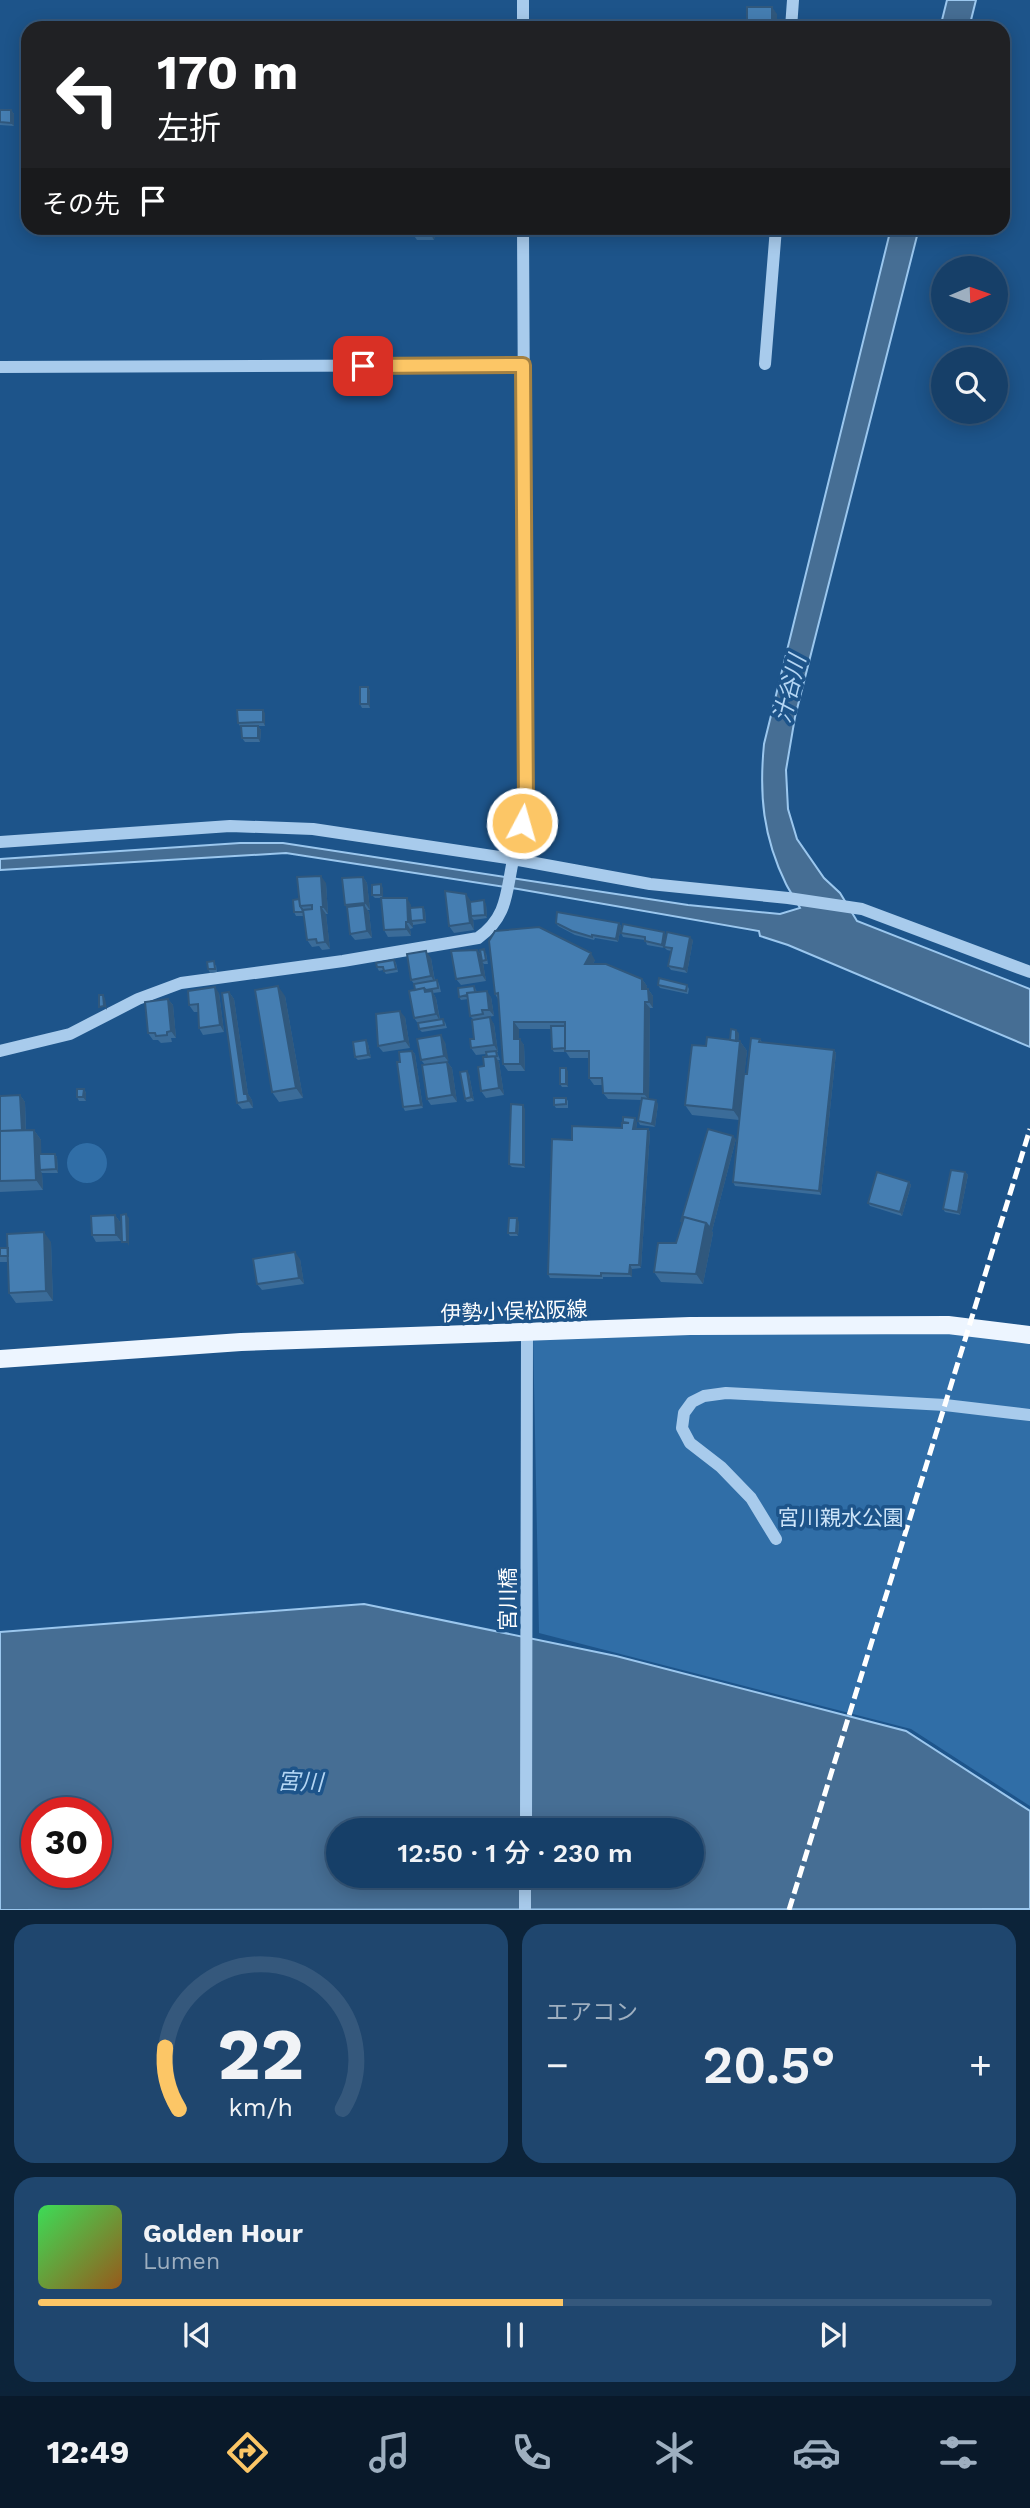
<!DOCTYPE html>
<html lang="ja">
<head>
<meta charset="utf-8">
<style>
	:root { --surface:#163f68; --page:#1f466e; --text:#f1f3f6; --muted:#9eafc0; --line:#35587c; --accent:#fcc666 }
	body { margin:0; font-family:"Work Sans","Noto Sans JP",sans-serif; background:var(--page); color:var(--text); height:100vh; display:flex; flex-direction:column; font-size:26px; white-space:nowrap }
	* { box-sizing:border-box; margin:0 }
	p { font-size:23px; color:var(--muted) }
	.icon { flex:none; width:38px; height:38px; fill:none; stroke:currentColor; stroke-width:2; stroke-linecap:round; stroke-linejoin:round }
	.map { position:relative; height:1910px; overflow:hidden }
	.side { display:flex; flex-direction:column; gap:14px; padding:14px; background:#0c2339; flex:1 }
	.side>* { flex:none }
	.banner { position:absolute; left:21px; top:21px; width:989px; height:214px; border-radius:21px; box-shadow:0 4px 18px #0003,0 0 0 2px var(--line); background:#202124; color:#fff; overflow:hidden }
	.needle { width:46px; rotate:88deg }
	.buttons { position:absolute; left:931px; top:256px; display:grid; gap:14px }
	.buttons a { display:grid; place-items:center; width:77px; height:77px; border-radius:50%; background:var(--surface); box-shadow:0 4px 18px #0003,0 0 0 2px var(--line); font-size:35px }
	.speed { position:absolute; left:21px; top:1797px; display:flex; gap:14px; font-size:35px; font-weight:700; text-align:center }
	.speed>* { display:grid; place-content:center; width:91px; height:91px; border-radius:50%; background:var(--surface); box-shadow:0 4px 18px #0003,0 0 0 2px var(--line); line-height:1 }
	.speed .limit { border:10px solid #d22; background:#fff; color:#111 }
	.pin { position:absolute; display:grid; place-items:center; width:60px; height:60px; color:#fff; margin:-30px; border-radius:14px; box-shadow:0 4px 10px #0006 }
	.me { position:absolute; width:77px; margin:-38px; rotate:6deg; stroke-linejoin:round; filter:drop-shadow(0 0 5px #0008) }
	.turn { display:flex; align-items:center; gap:24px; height:147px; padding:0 21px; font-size:32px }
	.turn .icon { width:91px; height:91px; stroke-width:2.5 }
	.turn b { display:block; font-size:49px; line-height:60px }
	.then { display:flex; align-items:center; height:66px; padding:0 21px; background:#0003; gap:14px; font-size:26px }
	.big { font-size:52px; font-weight:600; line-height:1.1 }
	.side .tile { flex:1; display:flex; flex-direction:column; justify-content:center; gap:10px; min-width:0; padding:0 24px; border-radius:21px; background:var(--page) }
	.side .dial { align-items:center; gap:0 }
	.dial svg { height:182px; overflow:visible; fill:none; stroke:var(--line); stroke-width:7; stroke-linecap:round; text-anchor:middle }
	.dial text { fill:var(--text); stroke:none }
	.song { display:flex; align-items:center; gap:21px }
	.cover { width:84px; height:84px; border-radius:10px; background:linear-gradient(135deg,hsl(130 70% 55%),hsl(30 70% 35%)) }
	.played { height:7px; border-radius:4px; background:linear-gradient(90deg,var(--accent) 55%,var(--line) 55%) }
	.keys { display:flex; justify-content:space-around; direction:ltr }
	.heat { display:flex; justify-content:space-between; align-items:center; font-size:38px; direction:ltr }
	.side .tiles { flex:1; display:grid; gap:14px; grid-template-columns:1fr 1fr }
	.tile:last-child { grid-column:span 2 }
	.trip { position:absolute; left:326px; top:1818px; width:378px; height:70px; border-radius:35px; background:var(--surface); box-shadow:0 4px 18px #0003,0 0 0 2px var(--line); font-weight:600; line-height:70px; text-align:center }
	.tabs { display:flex; height:112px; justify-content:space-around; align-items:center; background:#09192a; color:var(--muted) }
	.tabs .icon { width:49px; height:49px }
	.tabs .on { color:var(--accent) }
	.tabs b { font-size:32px; color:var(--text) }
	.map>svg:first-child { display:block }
</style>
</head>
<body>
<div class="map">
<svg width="1030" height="1910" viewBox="0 0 1030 1910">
	<rect width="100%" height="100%" fill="#1d548a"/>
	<path fill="#306ea7" d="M67 1163a20 20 0 1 1 40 0a20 20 0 1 1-40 0Z
		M970,1326L1030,1335V1806L911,1729L539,1633L533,1334Z"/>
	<path fill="#466e94" stroke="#9bc7ee" stroke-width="2" fill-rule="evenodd" d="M947,0H976L969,28H940Z
		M891,228H919L795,717L786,770L788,809L797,839L824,878L840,893L857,921L1030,989V1047L788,945L760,936L759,931L518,889L286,853L0,870V859L240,843H283L688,905L780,914L800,908C796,900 790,892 786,884C763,837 759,795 764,744Z
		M364,1604L616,1656L906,1731L1030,1811V1909L0,1910V1632ZM37,1813H96V1872H37ZM338,1830H691V1876H338Z"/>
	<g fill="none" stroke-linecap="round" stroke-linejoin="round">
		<path stroke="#a8cbec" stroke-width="12" d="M523,0V28
			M791,28L793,0
			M765,364L776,228
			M0,367L523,365
			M0,842L230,826L313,829L513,859L650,884L788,898L862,909L1030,972
			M0,1051L70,1034L138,999L181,983L343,961L478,938C506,918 506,896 512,865C516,845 521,825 526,805L523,228
			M776,1539L751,1498L721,1467L690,1443L682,1428L684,1413L692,1402L704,1396L726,1393L945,1405L1030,1415
			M526,1830L527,1334
			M525,1910V1876"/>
		<path stroke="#edf5ff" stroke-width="18" d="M0,1359L241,1342L690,1326L948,1325L1030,1335"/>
		<path stroke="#fff" stroke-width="5" stroke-dasharray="12 5" stroke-linecap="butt" d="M789,1910L1030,1129"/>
	</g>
	<path fill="#3b6c99" d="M777,14V28H749L747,26Z
		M0,110H11L14,114V126L0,125Z
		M412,228H449V233H435L434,240H417L412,233Z
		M368,687L370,691V708H362L360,704Z
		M265,713V726H247H258L261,730L260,742H245L242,738L241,726H240L238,723Z
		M363,877L367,883L370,910H367L369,912L372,938L355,940L350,934L347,908L345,905Z
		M326,883L328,914H326L330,949L322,950L319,946L312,947L307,940L304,916H296L294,912L299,899Z
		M383,888V898L411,905V908L423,907L425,910L426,923L413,925V923V928L410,929L411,936L388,937L384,930L381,898H375L372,895Z
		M471,902L486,904L487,918L474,920L473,919L474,930L454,933L449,926Z
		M556,923H619L621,926L618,942L595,938L594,940L575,935L558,926Z
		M664,932L666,936L693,940L687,973L671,970L668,966L671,951L667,950L664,947V948L647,945L645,940L623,937L621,933Z
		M477,950L481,955L486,953L488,964H484L483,963L486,981L461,985L456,979Z
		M431,958L435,981L437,980L439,984L441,992L433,993L436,998L440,1019L445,1022L447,1028L422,1032L419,1029V1025L414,1018L415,990V985L411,980Z
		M394,960L396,963L398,972L386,974L383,970L379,971L377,967Z
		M595,960L593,964L642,979L647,986V989H648L653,996V1008H650L649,1099L658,1104L655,1127L640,1125L638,1121L641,1100L608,1099L603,1093V1085H594L589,1078V1058H570L566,1052H554L552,1049V1029H519V1039L524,1045L525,1071H508L503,1064L498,999L495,994Z
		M216,965L217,972L210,973L208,969Z
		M658,985H687L689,989L688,994L660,988Z
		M474,986L477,992L491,997L494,1016L487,1017L494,1024L498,1052H497L500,1060H498L499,1062L504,1095L486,1098L481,1091L486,1054L476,1055L471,1048L474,1039L473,1019L470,1016L468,999L461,1000L459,997Z
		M229,992L234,999L248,1094L252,1100L253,1108L242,1109L237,1103Z
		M219,993L224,1032L203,1035L199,1028L198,1012H194L189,1005Z
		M285,996L303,1098L279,1102L272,1092Z
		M168,999L173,1005L176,1038H171L172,1042L161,1043L158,1040H153L148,1033Z
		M405,1017L410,1048L383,1052L378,1046Z
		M739,1033L738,1041H740L747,1051L744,1074H747L760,1039L762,1042L834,1050L836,1053L821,1195L735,1186L733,1182L739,1120L692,1115L685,1105L706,1046L730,1040Z
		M366,1040L368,1044L371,1058L358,1060L355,1057Z
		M445,1042L448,1063L452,1068L457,1102L431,1105L427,1099L425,1065L421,1060Z
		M412,1051L415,1054L423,1108L405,1111L403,1107Z
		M568,1071V1087H562L560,1084Z
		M469,1074L474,1101L467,1102L465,1099Z
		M84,1089L86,1093V1101H79L77,1097Z
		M20,1095L25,1102L26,1130H34L41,1140V1154H55L57,1157L58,1173H42L43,1190L0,1192V1096Z
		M566,1098L568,1101V1108H556L554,1105Z
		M525,1109V1168L512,1167L509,1164Z
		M623,1122H637L636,1129H648L650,1132L641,1268L632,1269V1277H603V1279L550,1278L548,1274L572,1140L622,1128L624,1123Z
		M736,1139L712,1231L713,1233L703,1284L661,1282L654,1272L676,1243L682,1222L681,1221Z
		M965,1172L968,1175L960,1215L945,1212L943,1209Z
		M909,1182L911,1185L902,1216L870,1206L868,1203Z
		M115,1215L120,1222L121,1241L96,1242L92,1235Z
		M519,1222L518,1236H510L508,1233Z
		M51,1242L53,1301L16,1303L9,1293L8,1262H0V1248Z
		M300,1259L304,1284L262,1290L257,1284Z"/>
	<path fill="#30587d" d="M772,7L777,14V28H774L772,25Z
		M11,110L14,114V126L11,123Z
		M430,228L435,233L434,240L430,233Z
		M368,687L370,691V708L368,704Z
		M263,710L265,713V726L263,722Z
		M258,726L261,730L260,742L258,738Z
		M321,876L326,883L328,914L323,907Z
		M363,877L367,883L370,910L365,903Z
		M381,884L383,888V898L381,895Z
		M466,894L471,901L473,916H471L473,919L474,930L470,923Z
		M407,898L411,905L412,921H411L413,923V928L408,922Z
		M484,900L486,904L487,918L485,915Z
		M364,905L369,912L372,938L367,931Z
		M321,907L326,914L330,949L325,942Z
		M423,907L425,910L426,923L424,920Z
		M406,922L410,929L411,936L406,929Z
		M619,923L621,926L618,942L616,939Z
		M664,932L666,936L664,948L662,945Z
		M690,937L693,940L687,973L684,969Z
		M477,950L482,957V961L483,963L486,981L482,975Z
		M426,951L431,958L435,983L431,976Z
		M591,953L595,960L590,970L585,964Z
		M642,979L647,986L646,996L642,989Z
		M278,986L285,996L303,1098L296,1088Z
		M215,987L219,993L224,1032L220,1025Z
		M648,989L653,996V1008L649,1002Z
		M432,991L436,998L440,1021L436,1014Z
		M487,991L491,997L494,1016L489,1010Z
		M229,992L234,999L248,1094L252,1100L253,1108L244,1094Z
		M103,995L105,998L107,1010L104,1006Z
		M168,999L173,1005L176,1038L171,1031Z
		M645,1002L650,1008L649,1100L644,1094Z
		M400,1011L405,1017L410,1048L405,1041Z
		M490,1017L494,1024L498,1052L494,1045Z
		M514,1022L519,1029V1046L514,1039Z
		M736,1030L739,1033L738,1045L736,1041Z
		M441,1035L445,1042L449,1062L444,1056Z
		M520,1039L524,1045L525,1071L520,1064Z
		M366,1040L368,1044L371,1058L368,1055Z
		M740,1041L747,1051L740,1120L733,1110Z
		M834,1050L836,1053L821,1195L819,1191Z
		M412,1051L415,1054L423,1108L421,1105Z
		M495,1056L499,1062L504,1095L499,1088Z
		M447,1062L452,1068L457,1102L452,1095Z
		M566,1068L568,1071V1087L566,1084Z
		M467,1071L469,1074L474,1101L471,1097Z
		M84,1089L86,1093V1101L83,1097Z
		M20,1095L25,1102L26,1140L22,1134Z
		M656,1100L658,1104L655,1127L652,1124Z
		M523,1105L525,1109V1168L523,1165Z
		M635,1118L637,1122L636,1132L633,1129Z
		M648,1129L650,1132L641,1268L639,1265Z
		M34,1130L41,1140L42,1170H40L42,1173L43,1190L36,1180Z
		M733,1136L736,1139L712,1231L713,1233L703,1284L696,1274L706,1223Z
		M55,1154L57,1157L58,1173L56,1169Z
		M965,1172L968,1175L960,1215L958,1212Z
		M909,1182L911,1185L902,1216L900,1212Z
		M126,1214L129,1218V1246L127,1242Z
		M115,1215L120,1222L121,1241L116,1235Z
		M517,1218L519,1222L518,1236L516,1233Z
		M44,1232L51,1242L53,1301L46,1291Z
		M295,1252L300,1259L304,1284L299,1278Z
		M630,1265L632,1269V1277L629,1274Z"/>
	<path fill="#457eb2" stroke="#30587d" stroke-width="2" d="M747,7H772V25L747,26Z
		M0,110H11V123L0,122Z
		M412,228H430V233H412Z
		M360,687H368V704H360Z
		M237,710H263V722L238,723Z
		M241,726H258V738H242Z
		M321,876L323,907H321L325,942L317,943L316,939L307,940L303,910L312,909V905L300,906L297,877Z
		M363,877L365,903L345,905L342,878Z
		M381,884V895H372V885Z
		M445,891L466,894L470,923L449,926Z
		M381,898H407L408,922H406V929L384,930Z
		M299,899L300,906L302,909L303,912H294L293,900Z
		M484,900L485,915L471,916L470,902Z
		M364,905L367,931L350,934L347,907Z
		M423,907L424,920L411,921L410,908Z
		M557,912L619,923L616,939L592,935V937L572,931L556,923Z
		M623,924L664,932L662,945L645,941V937L621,933Z
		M539,927L591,953L585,964H606L642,979V989H648L649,1002H645L644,1094L603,1093L602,1078H589V1051H565V1022H514V1039H520V1064H503L498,993L495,994L489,941L495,931Z
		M667,932L690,937L684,969L668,966L672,948L664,947Z
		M484,949L486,960L482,961L480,950Z
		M477,950L482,975L456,979L451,951Z
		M426,951L431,976L411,980L407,954Z
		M394,960L396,969L384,971L383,967H377L376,963Z
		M214,961L215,969H208L207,962Z
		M659,978L687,985L686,991L658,985Z
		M437,980L438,988L426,990L424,988L415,990L414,984Z
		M278,986L296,1088L272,1092L255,990Z
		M474,986L475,992L467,993V995L459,997L458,988Z
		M215,987L220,1025L199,1028L198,1004L189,1005L188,991Z
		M424,988L425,992L432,991L436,1014L414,1018L409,991Z
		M487,991L489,1010H482L483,1014L470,1016L467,993Z
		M229,992L244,1094H247L248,1101L237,1103L222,993Z
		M99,995H103L104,1006L99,1007Z
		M168,999L171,1031L167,1032V1035L156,1036L155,1033H148L145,1002Z
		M400,1011L405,1041L378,1046L376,1014Z
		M490,1017L494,1045L471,1048L470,1039H474L472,1020Z
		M443,1019L444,1025L419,1029L418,1023Z
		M551,1026H565V1048L552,1049Z
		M731,1029L736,1030V1041L730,1040Z
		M441,1035L444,1056L421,1060L417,1039Z
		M707,1037L740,1041L733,1110L685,1105L692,1045L706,1046Z
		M751,1038L760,1039L759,1042L834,1050L819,1191L733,1182L744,1074H747Z
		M366,1040L368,1055L355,1057L353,1042Z
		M412,1051L421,1105L403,1107L397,1062H400L399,1052Z
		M496,1051L497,1056L487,1057L486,1052Z
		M495,1056L499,1088L481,1091L478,1067L484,1066L483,1057Z
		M447,1062L452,1095L427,1099L422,1065Z
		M560,1068H566V1084H560Z
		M467,1071L471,1097L465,1099L460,1072Z
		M77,1089H84L83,1097H77Z
		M20,1095L22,1130L0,1131V1096Z
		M554,1098H566V1104L554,1105Z
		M642,1098L656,1100L652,1124L638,1121Z
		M511,1104L523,1105V1165L509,1164Z
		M623,1117L635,1118L633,1129H648L639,1265H630L629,1274L601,1273V1276L548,1274L552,1139L572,1140V1126L622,1128V1123H629L623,1122Z
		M708,1129L733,1136L710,1228L706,1223L684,1217L682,1221H681Z
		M34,1130L36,1180L0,1181V1131Z
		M39,1154H55L56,1169L40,1170Z
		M951,1170L965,1172L958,1212L943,1209Z
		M877,1172L909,1182L900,1212L868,1203Z
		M126,1214L127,1242H122L121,1215Z
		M115,1215L116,1235H92L91,1216Z
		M684,1217L706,1223L696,1274L654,1272L658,1243H676Z
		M509,1218H517L516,1233H508Z
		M44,1232L46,1291L9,1293L7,1234Z
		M0,1248H8V1256H0Z
		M295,1252L299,1278L257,1284L253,1259Z"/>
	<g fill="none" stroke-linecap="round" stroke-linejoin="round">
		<g stroke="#a48142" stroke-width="18">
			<path id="route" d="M363,366L523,365L526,805L522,823"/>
		</g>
		<use href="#route" stroke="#fcc666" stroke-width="12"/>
	</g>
	<g text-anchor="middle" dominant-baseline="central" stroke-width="7" stroke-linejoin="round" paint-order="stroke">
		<g font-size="21" fill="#fff" stroke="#1d548a">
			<text transform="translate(514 1311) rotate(-2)">伊勢小俣松阪線</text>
			<text transform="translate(507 1599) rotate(-90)">宮川橋</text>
		</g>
		<g font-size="21" fill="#cde4f9" stroke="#1d548a">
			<text x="841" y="1517">宮川親水公園</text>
		</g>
		<g font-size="23" font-style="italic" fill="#b3d5f3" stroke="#1d548a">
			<text transform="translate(790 689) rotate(-76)">汁谷川</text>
			<text transform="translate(300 1782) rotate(2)">宮川</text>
		</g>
	</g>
</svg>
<div class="buttons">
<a><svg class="needle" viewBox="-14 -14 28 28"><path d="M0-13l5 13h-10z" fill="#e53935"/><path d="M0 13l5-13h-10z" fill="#9eafc0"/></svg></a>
<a><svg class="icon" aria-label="search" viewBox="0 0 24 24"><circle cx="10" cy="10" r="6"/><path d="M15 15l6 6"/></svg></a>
</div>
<div class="speed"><div class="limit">30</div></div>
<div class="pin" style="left:363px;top:366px;background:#d93025"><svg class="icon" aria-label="arrive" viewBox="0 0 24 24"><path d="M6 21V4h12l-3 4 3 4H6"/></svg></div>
<svg class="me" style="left:522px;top:823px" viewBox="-20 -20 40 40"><circle r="17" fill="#fcc666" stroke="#fff" stroke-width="3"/><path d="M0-11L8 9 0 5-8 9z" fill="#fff"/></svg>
<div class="trip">12:50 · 1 分 · 230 m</div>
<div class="banner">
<div class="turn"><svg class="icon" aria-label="left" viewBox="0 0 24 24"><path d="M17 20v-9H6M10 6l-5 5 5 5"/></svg><div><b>170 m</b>左折</div></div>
<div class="then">その先<svg class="icon" aria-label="arrive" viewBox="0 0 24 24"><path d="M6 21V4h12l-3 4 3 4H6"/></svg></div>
</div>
</div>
<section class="side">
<div class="tiles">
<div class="tile dial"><svg viewBox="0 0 100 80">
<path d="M14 69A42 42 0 1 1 86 69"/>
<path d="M14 69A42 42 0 0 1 8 42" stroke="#fcc666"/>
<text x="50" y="56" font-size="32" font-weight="700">22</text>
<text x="50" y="72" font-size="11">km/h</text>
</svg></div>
<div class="tile"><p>エアコン</p>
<div class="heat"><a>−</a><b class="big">20.5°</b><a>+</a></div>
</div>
<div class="tile">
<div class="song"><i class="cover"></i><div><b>Golden Hour</b><p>Lumen</p></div></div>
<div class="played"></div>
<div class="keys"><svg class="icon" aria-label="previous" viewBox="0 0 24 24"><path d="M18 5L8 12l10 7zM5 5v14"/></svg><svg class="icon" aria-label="pause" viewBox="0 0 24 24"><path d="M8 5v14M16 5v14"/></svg><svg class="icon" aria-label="next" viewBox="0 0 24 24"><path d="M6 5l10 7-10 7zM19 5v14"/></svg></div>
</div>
</div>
</section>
<nav class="tabs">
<b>12:49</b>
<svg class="icon on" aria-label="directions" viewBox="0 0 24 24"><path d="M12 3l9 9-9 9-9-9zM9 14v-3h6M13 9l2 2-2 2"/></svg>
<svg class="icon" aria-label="music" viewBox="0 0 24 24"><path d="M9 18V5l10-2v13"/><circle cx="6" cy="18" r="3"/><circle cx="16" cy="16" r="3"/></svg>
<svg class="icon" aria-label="phone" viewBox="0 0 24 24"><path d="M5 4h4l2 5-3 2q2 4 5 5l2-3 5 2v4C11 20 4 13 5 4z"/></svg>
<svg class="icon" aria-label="climate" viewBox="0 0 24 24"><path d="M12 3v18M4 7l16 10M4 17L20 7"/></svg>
<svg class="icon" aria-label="car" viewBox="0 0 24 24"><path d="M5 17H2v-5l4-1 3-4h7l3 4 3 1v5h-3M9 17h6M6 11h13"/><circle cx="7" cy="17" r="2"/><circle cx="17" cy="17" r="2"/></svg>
<svg class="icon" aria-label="filters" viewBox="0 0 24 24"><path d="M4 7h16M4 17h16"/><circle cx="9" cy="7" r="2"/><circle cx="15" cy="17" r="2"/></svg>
</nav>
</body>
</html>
